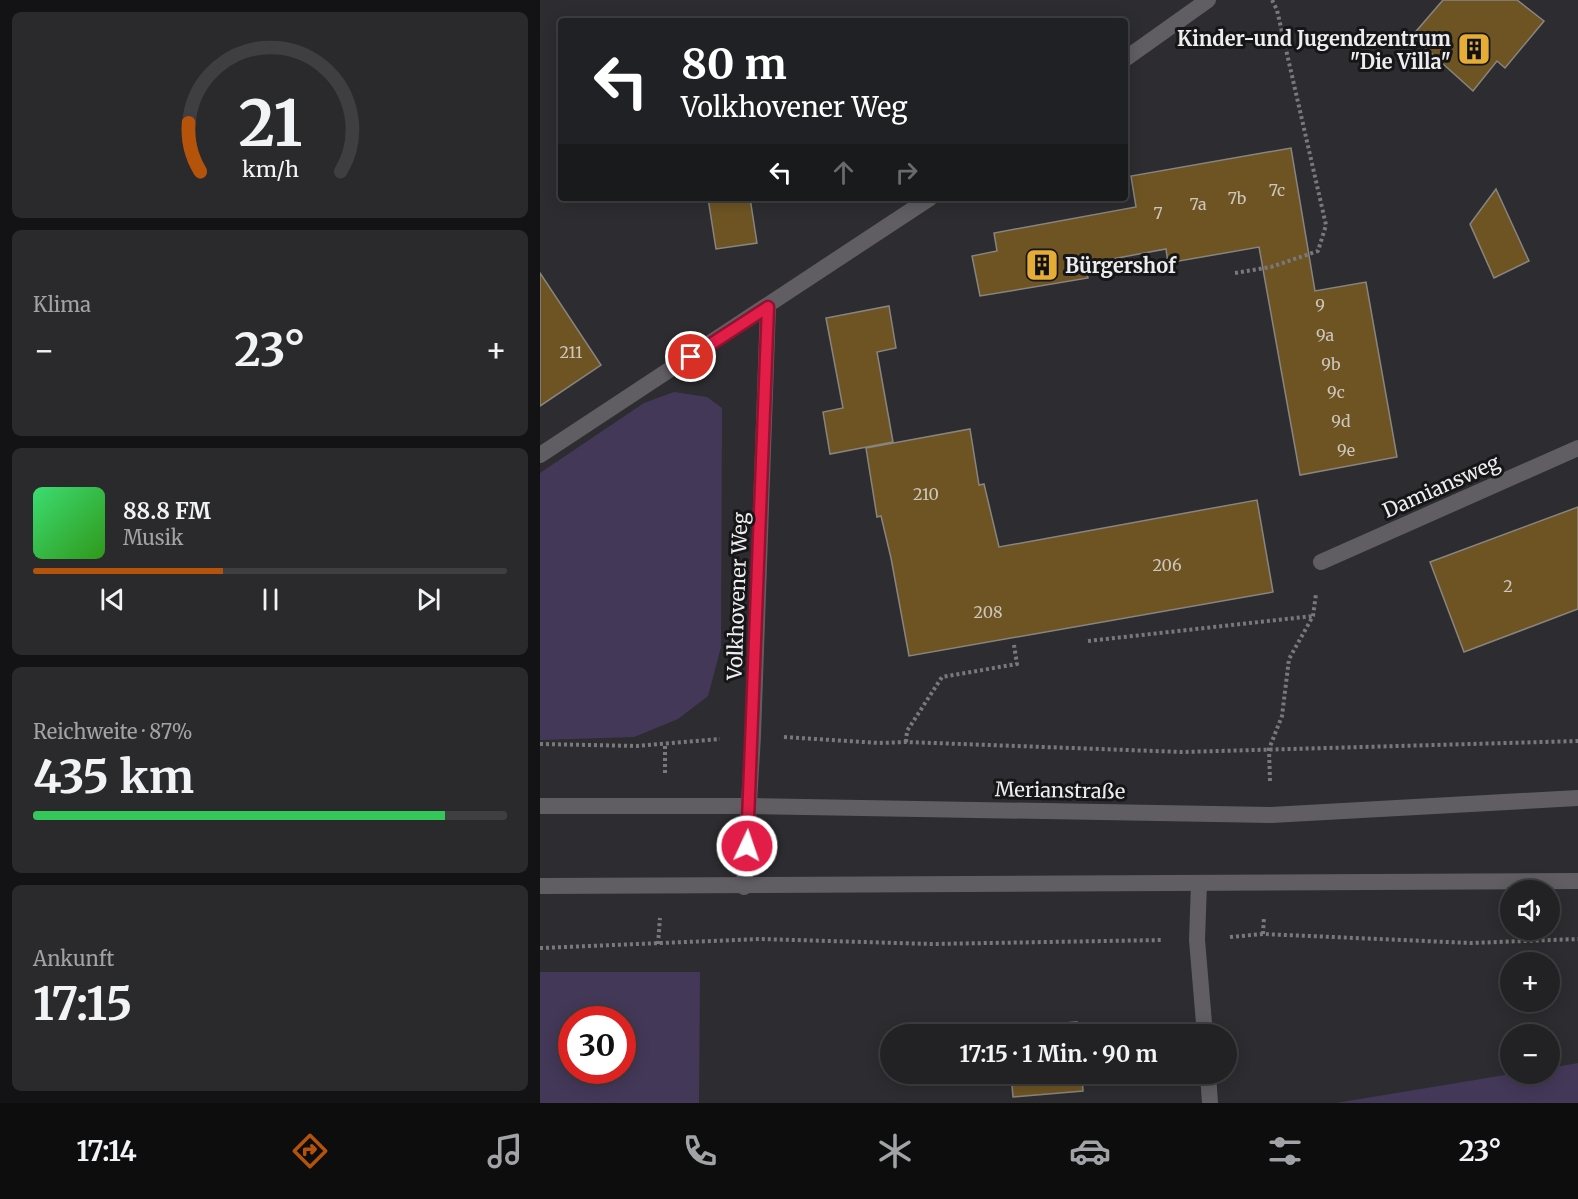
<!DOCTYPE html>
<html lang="de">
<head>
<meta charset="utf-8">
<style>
	:root { --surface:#222124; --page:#2a292c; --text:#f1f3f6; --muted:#a2a3a6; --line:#3f3e41; --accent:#b45309 }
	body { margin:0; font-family:Merriweather,serif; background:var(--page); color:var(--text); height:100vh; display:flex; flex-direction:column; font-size:22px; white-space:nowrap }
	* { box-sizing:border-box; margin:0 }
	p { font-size:20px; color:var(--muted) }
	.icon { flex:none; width:33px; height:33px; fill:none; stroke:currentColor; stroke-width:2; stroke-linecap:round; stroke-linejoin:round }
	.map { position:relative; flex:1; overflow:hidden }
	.sheet { display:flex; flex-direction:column; gap:12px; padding:12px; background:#131214; width:540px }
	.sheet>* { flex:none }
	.guide { position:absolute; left:18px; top:18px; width:570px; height:183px; border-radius:6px; box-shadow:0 3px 15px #0003,0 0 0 2px var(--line); background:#202124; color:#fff; overflow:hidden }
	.controls { position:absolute; left:960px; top:880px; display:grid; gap:12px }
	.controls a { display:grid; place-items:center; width:60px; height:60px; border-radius:50%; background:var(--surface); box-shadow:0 3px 15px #0003,0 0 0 2px var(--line); font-size:30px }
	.speed { position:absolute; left:18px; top:1006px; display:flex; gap:12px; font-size:30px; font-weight:700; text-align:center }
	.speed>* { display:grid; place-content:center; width:78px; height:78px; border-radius:50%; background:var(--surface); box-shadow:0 3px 15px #0003,0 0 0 2px var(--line); line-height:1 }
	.speed .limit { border:9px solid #d22; background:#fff; color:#111 }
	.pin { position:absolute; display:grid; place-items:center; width:51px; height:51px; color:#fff; margin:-26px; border:3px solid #fff; border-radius:50%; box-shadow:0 2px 6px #0007 }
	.me { position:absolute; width:66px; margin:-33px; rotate:3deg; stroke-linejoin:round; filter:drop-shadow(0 0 4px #0008) }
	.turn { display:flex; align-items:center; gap:21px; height:126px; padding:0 24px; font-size:27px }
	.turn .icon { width:78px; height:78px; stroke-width:2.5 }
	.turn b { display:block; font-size:42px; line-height:51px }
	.lanes { display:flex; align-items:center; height:57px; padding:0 24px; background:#0003; justify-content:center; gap:30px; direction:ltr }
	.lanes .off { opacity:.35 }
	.big { font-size:45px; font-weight:700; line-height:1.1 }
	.sheet .widget { flex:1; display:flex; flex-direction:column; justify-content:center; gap:9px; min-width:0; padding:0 21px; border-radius:9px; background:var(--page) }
	.sheet .dial { align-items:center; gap:0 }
	.dial svg { height:156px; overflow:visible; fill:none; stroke:var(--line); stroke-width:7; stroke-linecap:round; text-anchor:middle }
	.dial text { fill:var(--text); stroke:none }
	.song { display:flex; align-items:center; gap:18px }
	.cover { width:72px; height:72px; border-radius:9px; background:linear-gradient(135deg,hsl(140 70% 55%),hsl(110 70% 35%)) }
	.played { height:6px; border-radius:3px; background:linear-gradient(90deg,var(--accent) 40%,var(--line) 40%) }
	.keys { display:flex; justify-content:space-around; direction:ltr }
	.heat { display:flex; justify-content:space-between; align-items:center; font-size:33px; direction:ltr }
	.charge { height:9px; border-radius:4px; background:linear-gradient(90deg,#34c759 87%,var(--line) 0) }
	.trip { position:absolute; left:340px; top:1024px; width:357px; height:60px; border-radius:30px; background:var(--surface); box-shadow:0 3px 15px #0003,0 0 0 2px var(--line); font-weight:700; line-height:60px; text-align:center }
	.menu { display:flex; height:96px; justify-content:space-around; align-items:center; background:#0e0d0e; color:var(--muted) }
	.menu .icon { width:42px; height:42px }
	.menu .active { color:var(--accent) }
	.menu b { font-size:27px; color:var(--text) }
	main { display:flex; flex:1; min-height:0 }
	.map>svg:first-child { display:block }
</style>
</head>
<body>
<main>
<section class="sheet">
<div class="widget dial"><svg viewBox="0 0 100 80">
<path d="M14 69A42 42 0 1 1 86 69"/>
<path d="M14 69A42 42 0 0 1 8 44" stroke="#b45309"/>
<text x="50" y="56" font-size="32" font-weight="700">21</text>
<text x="50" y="72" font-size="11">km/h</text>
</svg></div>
<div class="widget"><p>Klima</p>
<div class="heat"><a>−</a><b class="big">23°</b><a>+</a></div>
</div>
<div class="widget">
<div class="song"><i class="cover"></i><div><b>88.8 FM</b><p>Musik</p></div></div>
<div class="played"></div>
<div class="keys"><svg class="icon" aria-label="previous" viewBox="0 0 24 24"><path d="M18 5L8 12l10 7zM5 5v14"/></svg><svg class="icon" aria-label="pause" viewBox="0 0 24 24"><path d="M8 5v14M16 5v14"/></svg><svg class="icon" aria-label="next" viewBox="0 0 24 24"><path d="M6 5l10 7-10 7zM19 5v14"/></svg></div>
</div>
<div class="widget"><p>Reichweite · 87%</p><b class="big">435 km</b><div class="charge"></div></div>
<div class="widget"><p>Ankunft</p><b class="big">17:15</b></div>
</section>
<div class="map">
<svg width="1038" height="1103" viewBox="0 0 1038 1103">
	<rect width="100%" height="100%" fill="#2d2c30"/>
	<path fill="#443859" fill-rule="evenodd" d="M134,392L167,397L182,408L181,647L168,696L138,719L94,737L0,740V473L104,403Z
		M0,972H160L159,1103H0ZM32,1020H82V1071H32Z
		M1038,1063V1103H796L971,1074H1010V1068Z"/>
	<path fill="#6e5423" stroke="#888581" stroke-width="1.5" d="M903,0H977L1004,21L965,68L957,61L933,91L872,36Z
		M751,148L775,291L826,282L857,457L760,475L719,247L628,263L626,249L545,264L548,278L440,296L432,256L457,251L454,233L596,207L591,176Z
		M956,189L989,261L954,278L930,224Z
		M168,198H210L217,243L176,249Z
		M0,273L61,365L0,406Z
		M349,306L356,348L337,352L353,442L290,454L283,412L303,408L286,318Z
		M430,429L439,485L444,484L459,547L717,500L733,592L369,656L351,558L341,516L337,517L326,448Z
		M1038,507V609L924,652L890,562Z
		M537,1022L538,1035H468L467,1027Z
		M471,1074H542L543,1091L473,1097Z"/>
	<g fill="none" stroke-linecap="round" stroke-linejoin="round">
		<path stroke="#79787b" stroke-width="4" stroke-dasharray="3 3" stroke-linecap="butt" d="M695,273L731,267L778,251L786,225L737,10L732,0
			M548,641L773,616
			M244,737L339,743L366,742L642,752L1038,741
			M366,742L367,731L402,677L477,664L474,645
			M0,744L97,746L180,739
			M125,773V744
			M730,781L729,749L742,716L749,659L773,616L776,594
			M723,934L724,917
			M690,937L723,934L931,943L1038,939
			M118,944L120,918
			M0,948L220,939L392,944L623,940"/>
		<path stroke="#605e63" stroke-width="16" d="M585,59L668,0
			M0,455L390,198
			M781,562L1038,448
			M659,883L657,940L665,1035
			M204,887L213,736L228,307
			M668,1074L670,1103"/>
		<path stroke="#605e63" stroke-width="16" d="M0,806H209L731,815L1038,798
			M0,886L1038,881"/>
	</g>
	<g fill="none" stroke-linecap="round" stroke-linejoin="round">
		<g stroke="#92132f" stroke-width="15">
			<path id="route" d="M151,357L228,307L207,846"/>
		</g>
		<use href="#route" stroke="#e11d48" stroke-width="10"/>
	</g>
	<defs>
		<g id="building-square" transform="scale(1.725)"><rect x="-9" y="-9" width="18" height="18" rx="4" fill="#e5ad36" stroke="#161517"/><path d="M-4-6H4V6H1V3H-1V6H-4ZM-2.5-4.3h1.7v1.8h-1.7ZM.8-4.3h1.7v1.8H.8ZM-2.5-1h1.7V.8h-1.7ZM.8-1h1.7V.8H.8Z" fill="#111"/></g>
	</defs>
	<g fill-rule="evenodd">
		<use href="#building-square" x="934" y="49"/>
		<use href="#building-square" x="502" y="265"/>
	</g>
	<g text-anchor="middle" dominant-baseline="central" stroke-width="6" stroke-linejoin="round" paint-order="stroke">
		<g font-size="16" fill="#cdc6bc">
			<text x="737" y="190">7c</text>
			<text x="697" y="198">7b</text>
			<text x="658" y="204">7a</text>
			<text x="618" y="213">7</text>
			<text x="780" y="305">9</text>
			<text x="785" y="335">9a</text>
			<text x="31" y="352">211</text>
			<text x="791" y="364">9b</text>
			<text x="796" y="392">9c</text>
			<text x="801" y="421">9d</text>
			<text x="806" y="450">9e</text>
			<text x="386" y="494">210</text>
			<text x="627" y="565">206</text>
			<text x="968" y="586">2</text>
			<text x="448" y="612">208</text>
		</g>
		<g font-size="20" font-weight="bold" fill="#edecef" stroke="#161517" text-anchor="end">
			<text x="911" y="38">Kinder-und Jugendzentrum<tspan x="911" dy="23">"Die Villa"</tspan></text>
			<text x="525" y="265" text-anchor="start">Bürgershof</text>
		</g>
		<g font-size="20" fill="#edecef" stroke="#161517">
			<text transform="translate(901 486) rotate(-24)">Damiansweg</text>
			<text transform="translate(197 596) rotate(-88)">Volkhovener Weg</text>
			<text transform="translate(520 790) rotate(1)">Merianstraße</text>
		</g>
	</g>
</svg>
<div class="controls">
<a><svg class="icon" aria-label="sound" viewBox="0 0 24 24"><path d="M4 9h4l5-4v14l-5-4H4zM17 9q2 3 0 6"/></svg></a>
<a>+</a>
<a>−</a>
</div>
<div class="speed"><div class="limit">30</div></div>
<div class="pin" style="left:151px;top:357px;background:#d93025"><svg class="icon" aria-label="arrive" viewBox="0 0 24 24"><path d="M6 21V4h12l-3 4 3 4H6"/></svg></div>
<svg class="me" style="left:207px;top:846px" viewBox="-20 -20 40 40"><circle r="17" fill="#e11d48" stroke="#fff" stroke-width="3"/><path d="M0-11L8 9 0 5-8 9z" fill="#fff"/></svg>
<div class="trip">17:15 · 1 Min. · 90 m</div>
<div class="guide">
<div class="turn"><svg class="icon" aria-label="left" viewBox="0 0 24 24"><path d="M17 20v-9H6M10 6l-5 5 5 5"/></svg><div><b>80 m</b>Volkhovener Weg</div></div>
<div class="lanes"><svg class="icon" aria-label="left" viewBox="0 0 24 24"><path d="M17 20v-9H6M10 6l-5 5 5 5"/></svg><svg class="icon off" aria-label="ahead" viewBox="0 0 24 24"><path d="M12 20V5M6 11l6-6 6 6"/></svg><svg class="icon off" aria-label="right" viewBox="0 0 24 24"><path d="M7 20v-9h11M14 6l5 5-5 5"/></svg></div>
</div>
</div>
</main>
<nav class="menu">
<b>17:14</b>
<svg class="icon active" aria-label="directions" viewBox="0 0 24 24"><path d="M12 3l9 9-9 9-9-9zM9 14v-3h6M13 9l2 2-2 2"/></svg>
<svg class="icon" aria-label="music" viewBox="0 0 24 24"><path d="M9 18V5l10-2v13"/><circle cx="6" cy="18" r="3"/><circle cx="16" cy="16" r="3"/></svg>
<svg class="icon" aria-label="phone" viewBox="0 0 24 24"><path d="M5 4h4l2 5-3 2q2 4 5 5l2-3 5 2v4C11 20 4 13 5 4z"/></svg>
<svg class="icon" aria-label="climate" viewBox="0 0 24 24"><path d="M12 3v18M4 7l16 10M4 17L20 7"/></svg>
<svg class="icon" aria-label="car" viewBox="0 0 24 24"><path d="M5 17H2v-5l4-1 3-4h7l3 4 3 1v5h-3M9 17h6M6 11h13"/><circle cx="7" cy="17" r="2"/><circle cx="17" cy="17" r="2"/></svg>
<svg class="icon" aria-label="filters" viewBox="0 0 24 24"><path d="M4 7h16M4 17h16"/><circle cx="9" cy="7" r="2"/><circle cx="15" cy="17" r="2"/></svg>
<b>23°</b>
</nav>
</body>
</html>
